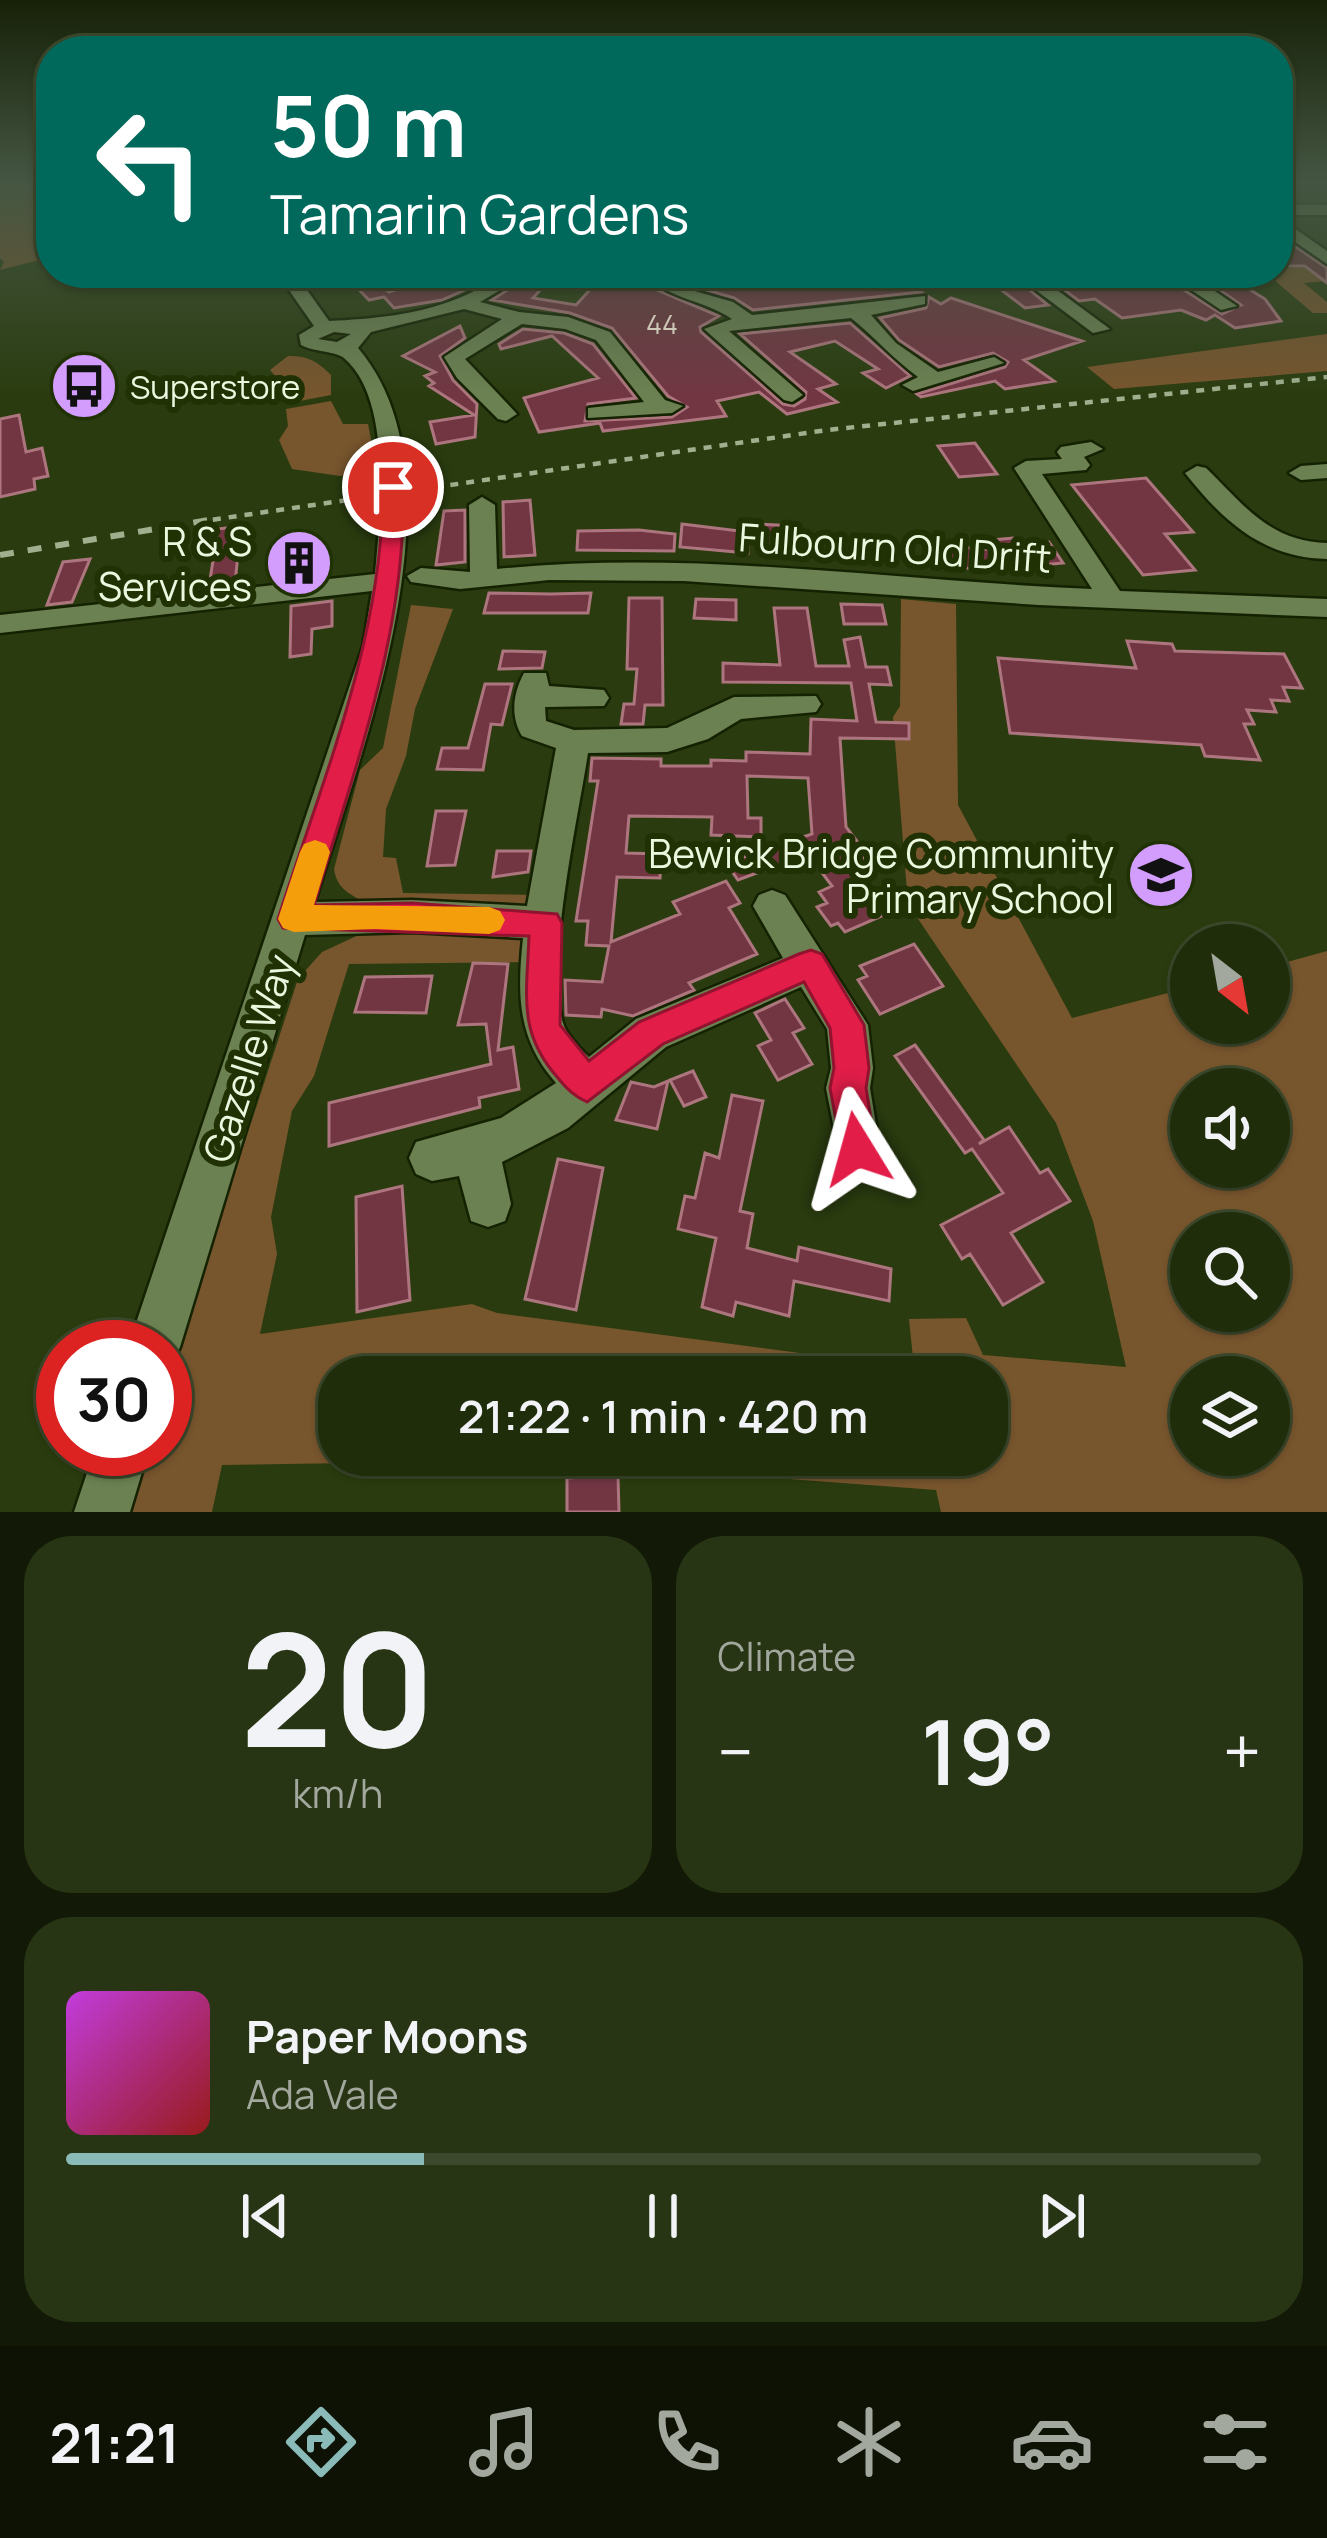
<!DOCTYPE html>
<html lang="en">
<head>
<meta charset="utf-8">
<style>
	:root { --surface:#202d0b; --page:#283514; --text:#f1f3f6; --muted:#a2a89d; --line:#3d492c; --accent:#8bbbb9 }
	body { margin:0; font-family:Manrope,sans-serif; background:var(--page); color:var(--text); height:100vh; display:flex; flex-direction:column; font-size:45px; white-space:nowrap }
	* { box-sizing:border-box; margin:0 }
	p { font-size:39px; color:var(--muted) }
	.icon { flex:none; width:66px; height:66px; fill:none; stroke:currentColor; stroke-width:2; stroke-linecap:round; stroke-linejoin:round }
	.map { position:relative; height:1512px; overflow:hidden }
	.panel { display:flex; flex-direction:column; gap:24px; padding:24px; background:#121906; flex:1 }
	.panel>* { flex:none }
	.banner { position:absolute; left:36px; top:36px; width:1257px; height:252px; border-radius:48px; box-shadow:0 3px 9px #0004,0 0 0 3px var(--line); background:#00695c; color:#fff; overflow:hidden }
	.needle { width:78px; rotate:149deg }
	.fabs { position:absolute; left:1170px; top:924px; display:grid; gap:24px }
	.fabs a { display:grid; place-items:center; width:120px; height:120px; border-radius:50%; background:var(--surface); box-shadow:0 3px 9px #0004,0 0 0 3px var(--line); font-size:60px }
	.speed { position:absolute; left:36px; top:1320px; display:flex; gap:24px; font-size:60px; font-weight:700; text-align:center }
	.speed>* { display:grid; place-content:center; width:156px; height:156px; border-radius:50%; background:var(--surface); box-shadow:0 3px 9px #0004,0 0 0 3px var(--line); line-height:1 }
	.speed .limit { border:18px solid #d22; background:#fff; color:#111 }
	.pin { position:absolute; display:grid; place-items:center; width:102px; height:102px; color:#fff; margin:-51px; border:6px solid #fff; border-radius:50%; box-shadow:0 3px 12px #0007 }
	.me { position:absolute; width:132px; margin:-66px; rotate:352deg; stroke-linejoin:round; filter:drop-shadow(0 0 9px #0008) }
	.turn { display:flex; align-items:center; gap:42px; height:252px; padding:0 36px; font-size:54px }
	.turn .icon { width:156px; height:156px; stroke-width:2.5 }
	.turn b { display:block; font-size:84px; line-height:102px }
	.big { font-size:90px; font-weight:600; line-height:1.1 }
	.panel .card { flex:1; display:flex; flex-direction:column; justify-content:center; gap:18px; min-width:0; padding:0 42px; border-radius:48px; background:var(--page) }
	.panel .dial { align-items:center; gap:0 }
	.dial b { font-size:156px; line-height:1 }
	.song { display:flex; align-items:center; gap:36px }
	.cover { width:144px; height:144px; border-radius:18px; background:linear-gradient(135deg,hsl(290 70% 55%),hsl(0 70% 35%)) }
	.played { height:12px; border-radius:6px; background:linear-gradient(90deg,var(--accent) 30%,var(--line) 30%) }
	.keys { display:flex; justify-content:space-around; direction:ltr }
	.heat { display:flex; justify-content:space-between; align-items:center; font-size:66px; direction:ltr }
	.panel .tiles { flex:1; display:grid; gap:24px; grid-template-columns:1fr 1fr }
	.card:last-child { grid-column:span 2 }
	.trip { position:absolute; left:318px; top:1356px; width:690px; height:120px; border-radius:48px; background:var(--surface); box-shadow:0 3px 9px #0004,0 0 0 3px var(--line); font-weight:600; line-height:120px; text-align:center }
	.menu { display:flex; height:192px; justify-content:space-around; align-items:center; background:#0d1204; color:var(--muted) }
	.menu .icon { width:84px; height:84px }
	.menu .active { color:var(--accent) }
	.menu b { font-size:54px; color:var(--text) }
	.map>svg:first-child { display:block }
</style>
</head>
<body>
<div class="map">
<svg width="1327" height="1512" viewBox="0 0 1327 1512">
	<rect width="100%" height="100%" fill="#2a3c0f"/>
	<path fill="#77552d" fill-rule="evenodd" d="M0,183H51V257L0,270L4,262L0,258Z
		M1327,267V281L1304,283L1327,302V313H1313L1266,273H1278V268Z
		M1327,334V371L1114,389L1087,367Z
		M288,356C308,356 317,361 331,375V395L284,404L283,385L270,370Z
		M331,401L343,424H368L377,470L340,476L292,469L279,440L288,426L286,409Z
		M901,599L956,604L958,805L1072,1018L1191,987V1023H1269V967L1327,951V1512H941L936,1490L537,1460L222,1465L212,1512H129L147,1449H165V1387L298,979L322,952L363,933L521,936L533,946L536,962L349,964L314,1076L292,1111L271,1217L277,1254L260,1334L472,1304L497,1313L914,1368L909,1319L966,1318L983,1355L1126,1367L1093,1221L1056,1123L908,904L893,717L900,706ZM1191,1089H1269V1167H1191ZM1191,1233H1269V1311H1191ZM339,1377H987V1455H339ZM1191,1377H1269V1455H1191Z
		M411,605L453,609L415,709L406,756L386,809L383,857L396,858L403,893L539,895L526,907L363,902C347,892 337,888 334,869L360,770L383,748Z"/>
	<path fill="#723643" stroke="#ad757e" stroke-width="3" d="M1278,235L1327,268V283L1305,266H1278Z
		M343,273H395L375,281L389,292L447,273H503L442,300L394,308L384,297L369,300Z
		M533,273L554,275L533,298L576,305L600,279L634,273L652,288L719,316L700,327L701,332L783,404L794,406L805,399L806,392L740,334L850,323L910,376L886,388L863,373L878,369L835,341L790,352L836,384L818,389L837,402L787,414L759,392L717,401L726,416L603,431L600,423L539,432L524,398L598,378L552,336L501,349L499,344L523,329L564,333L593,344L636,398L588,404L585,421L672,417L687,407L668,396L612,328L570,313L492,300Z
		M692,273H890L921,292L753,310L734,298L686,284L699,279Z
		M979,273H1009L1048,305L1025,308Z
		M1042,273H1066L1089,289L1165,278L1222,314L1241,305L1197,274L1226,275L1265,299L1281,321L1235,328L1215,315L1206,320L1181,310L1122,318L1095,299L1079,301Z
		M929,297L941,304L951,298L1082,341L1024,360L1054,381L1005,389L995,381L921,397L917,394L1005,367L1008,362L993,353L939,367L899,340L880,318L926,308Z
		M460,326L465,338L440,356L453,380L477,404L475,437L436,444L430,422L474,415L429,386L434,383L425,376L435,372L403,356Z
		M19,415L26,452L42,448L48,476L34,479L35,489L0,497V419Z
		M975,443L997,474L959,477L938,446Z
		M1146,478L1193,532L1165,534L1195,570L1143,575L1072,485Z
		M530,500L535,555L504,557L503,502Z
		M465,510V562L436,565L444,511Z
		M682,524L748,532V553L680,547Z
		M759,524L796,526L798,546L758,544Z
		M241,526L235,583L209,586L218,529Z
		M639,530L675,534L674,551L577,550L578,531Z
		M1013,538L1017,545L1049,542L1063,563L985,570L946,566L945,546L985,549L980,541Z
		M90,559L72,602L47,605L63,562Z
		M489,593L551,594L591,593L588,613H484Z
		M629,598H662L663,705H645L643,724H621L624,704H634L637,669H627Z
		M696,599L736,600V620L694,618Z
		M332,601V626L312,629L311,654L290,657L291,606Z
		M841,604L882,605L886,624H844Z
		M774,608H807L816,666H849L844,640L860,637L866,667H887L891,685L869,684L876,722L909,723V739L840,738L846,827L860,845L854,847L875,874L856,882L882,916L845,932L838,923L831,926L817,907L827,903L819,892L832,886L808,854L738,880L726,863L812,834L808,778L747,776L748,818H761V837L711,835L712,817L629,816L626,853L661,854L660,878L617,877L611,942L680,914L673,902L726,881L740,903L729,908L757,954L689,983L694,990L633,1016L602,1009L601,1017L566,1015L565,980L602,982L609,946L586,945L588,921H576L598,781H590L592,758L661,759V766H711V760L746,761V752L810,754L811,719L857,721L851,683L723,682V663L780,665Z
		M1127,641L1172,644L1175,651L1284,654L1302,688L1283,687L1289,701L1271,700L1276,712L1247,710L1254,724H1244L1260,760L1205,756L1201,745L1010,733L998,658L1136,668Z
		M503,651L545,652L542,668L499,669Z
		M485,684H512L502,725L491,724L483,770L437,769L442,748H468Z
		M436,811H466L455,865L427,866Z
		M497,851H531L528,872L493,877Z
		M914,944L943,986L880,1014L858,980L867,976L860,966Z
		M473,963L508,964L498,1050L513,1047L519,1089L479,1098L480,1107L329,1146V1103L491,1064L486,1024L458,1025Z
		M432,976L426,1013L355,1012L365,977Z
		M785,999L804,1028L793,1033L812,1064L778,1080L758,1046L771,1040L755,1013Z
		M915,1045L984,1140L979,1144L1009,1127L1040,1173L1048,1169L1070,1201L1011,1233L1043,1282L1003,1305L970,1254L962,1259L941,1225L1003,1193L972,1149L965,1153L895,1056Z
		M693,1071L706,1097L684,1106L670,1080Z
		M668,1081L657,1129L616,1120L631,1082L654,1087Z
		M732,1095L763,1101L740,1211L753,1214L747,1248L797,1261L799,1247L891,1269L889,1301L794,1281L789,1316L736,1302L733,1316L702,1307L716,1238L678,1229L685,1196L695,1198L705,1153L719,1158Z
		M558,1159L603,1168L576,1310L525,1299Z
		M402,1186L410,1300L357,1312L356,1197Z
		M618,1475L619,1512H567V1478Z"/>
	<g fill="none" stroke-linecap="round" stroke-linejoin="round">
		<g stroke="#142201" stroke-width="5">
			<path id="minor" d="M1278,205H1327V215H1278Z
				M1278,217L1327,251V264L1278,230Z
				M277,273H295L329,321C372,319 418,315 459,298C485,288 500,273 529,273L480,302L519,312L568,317L610,332L665,400L683,406L672,413L588,418V408L644,402L596,340L565,329L522,324L465,359L517,414L506,421L498,419L457,378L444,357L502,319L464,309L371,332L358,348C471,481 359,756 315,902L412,900L527,906L556,748L522,736C510,716 513,693 524,673H546L549,686L604,690L609,698L604,706L545,707L546,721L574,730L667,728L734,697L816,696L821,704L816,712L741,719L708,739L667,752L588,753C579,814 542,977 565,1028C570,1039 581,1049 589,1057L636,1019L783,958L753,906L759,895L772,890L785,895L868,1025L873,1068L870,1088L880,1149L873,1165L857,1172L841,1165L826,1088L831,1068L827,1029L801,987L666,1047L568,1128L502,1162L511,1204L505,1221L488,1227L471,1221L459,1176L432,1181L416,1174L409,1158L416,1142L501,1118L556,1083C517,1039 517,994 523,938L412,932L305,935L180,1347L172,1365L165,1368V1347H128L363,646L372,591L0,633V615L375,574C380,518 393,399 344,358C335,351 314,352 301,345L299,335L314,326ZM334,332L351,334L337,342L318,339Z
				M409,273H443L388,288L379,283Z
				M643,273H663L684,288L733,302L752,315L925,296V304L871,315L896,343L938,372L994,357L1004,363L913,391L902,385L918,377C893,359 875,337 851,318L729,331L803,395L792,402L784,400L704,329L732,319C703,299 669,300 643,273Z
				M1013,273H1034L1110,329L1093,333Z
				M1166,273H1188L1237,306L1221,310Z
				M1091,442L1103,449L1084,457L1090,465L1086,470L1042,474L1120,591L1327,599V617L1039,605L684,581L549,580L460,589L411,582L407,576L421,568L470,572L469,505L482,497L495,505L497,569C694,549 895,581 1092,589L1014,468L1026,461L1062,459L1057,452L1061,447Z
				M1327,464V478L1301,480L1289,473L1301,466Z
				M1197,466L1206,468C1244,505 1270,542 1327,543V559C1263,558 1223,521 1185,473Z
				M95,1449H149L130,1512H74Z"/>
		</g>
		<use href="#minor" fill="#6b8152" fill-rule="evenodd"/>
		<path stroke="#a0af8e" stroke-width="4.5" stroke-dasharray="8 8" stroke-linecap="butt" d="M197,522L827,430L1327,377"/>
		<path stroke="#a0af8e" stroke-width="6" stroke-dasharray="14 14" stroke-linecap="butt" d="M0,555L215,519"/>
	</g>
	<linearGradient id="sky" x2="0" y2="1"><stop stop-color="#172108"/><stop offset="0.46" stop-color="#445642"/><stop offset="1" stop-color="#445642" stop-opacity="0"/></linearGradient>
	<rect width="1327" height="395" fill="url(#sky)"/>
	<path fill="#e11d48" stroke="#92132f" stroke-width="3" d="M393,481L403,487C407,632 354,768 314,905L412,903L557,914L562,923L560,1025L589,1061L639,1022L799,954L811,950L822,954L864,1025L869,1068L866,1088L876,1149L870,1162L857,1168L844,1162L830,1088L834,1068L830,1028L804,982L663,1044L587,1102C574,1096 567,1089 558,1078C517,1032 527,994 529,936L283,928L278,919C323,778 383,637 383,487Z"/>
	<path fill="#f59e0b" d="M315,840L326,844L330,852L314,905L489,907L500,911L505,920L500,930L489,934L376,929L294,932L283,928L278,919L300,852L304,844Z"/>
	<defs>
		<g id="bus-disc" transform="scale(3.45)"><circle r="9.5" fill="#d29dfd" stroke="#203203"/><path d="M-5-6H5V4H4V6H2V4H-2V6H-4V4H-5ZM-3.5-4V0h7V-4ZM-3.5 1.2v1.5H-2V1.2ZM2 1.2v1.5H3.5V1.2Z" fill="#111"/></g>
		<g id="building-disc" transform="scale(3.45)"><circle r="9.5" fill="#d29dfd" stroke="#203203"/><path d="M-4-6H4V6H1V3H-1V6H-4ZM-2.5-4.3h1.7v1.8h-1.7ZM.8-4.3h1.7v1.8H.8ZM-2.5-1h1.7V.8h-1.7ZM.8-1h1.7V.8H.8Z" fill="#111"/></g>
		<g id="school-disc" transform="scale(3.45)"><circle r="9.5" fill="#d29dfd" stroke="#203203"/><path d="M0-5L7-2L0 1L-7-2ZM-4 1L0 2.5L4 1V4Q0 6-4 4Z" fill="#111"/></g>
	</defs>
	<g fill-rule="evenodd">
		<use href="#bus-disc" x="84" y="386"/>
		<use href="#building-disc" x="299" y="563"/>
		<use href="#school-disc" x="1161" y="875"/>
	</g>
	<g text-anchor="middle" dominant-baseline="central" stroke-width="12" stroke-linejoin="round" paint-order="stroke">
		<g font-size="27" fill="#cdc7b7">
			<text x="662" y="323">44</text>
		</g>
		<g font-size="33" fill="#ebf7de" stroke="#203203" text-anchor="start">
			<text x="130" y="386">Superstore</text>
		</g>
		<g font-size="39" fill="#ebf7de" stroke="#203203" text-anchor="end">
			<text x="252" y="541">R &amp; S<tspan x="252" dy="45">Services</tspan></text>
			<text x="1114" y="853">Bewick Bridge Community<tspan x="1114" dy="45">Primary School</tspan></text>
		</g>
		<g font-size="39" fill="#ebf7de" stroke="#203203">
			<text transform="translate(895 547) rotate(4)">Fulbourn Old Drift</text>
			<text transform="translate(248 1058) rotate(-72)">Gazelle Way</text>
		</g>
	</g>
</svg>
<div class="fabs">
<a><svg class="needle" viewBox="-14 -14 28 28"><path d="M0-13l5 13h-10z" fill="#e53935"/><path d="M0 13l5-13h-10z" fill="#a2a89d"/></svg></a>
<a><svg class="icon" aria-label="sound" viewBox="0 0 24 24"><path d="M4 9h4l5-4v14l-5-4H4zM17 9q2 3 0 6"/></svg></a>
<a><svg class="icon" aria-label="search" viewBox="0 0 24 24"><circle cx="10" cy="10" r="6"/><path d="M15 15l6 6"/></svg></a>
<a><svg class="icon" aria-label="layers" viewBox="0 0 24 24"><path d="M12 4l9 5-9 5-9-5zM3 14l9 5 9-5"/></svg></a>
</div>
<div class="speed"><div class="limit">30</div></div>
<div class="pin" style="left:393px;top:487px;background:#d93025"><svg class="icon" aria-label="arrive" viewBox="0 0 24 24"><path d="M6 21V4h12l-3 4 3 4H6"/></svg></div>
<svg class="me" style="left:857px;top:1149px" viewBox="-20 -20 40 40"><path d="M0-17L14 15 0 8-14 15z" fill="#e11d48" stroke="#fff" stroke-width="4"/></svg>
<div class="trip">21:22 · 1 min · 420 m</div>
<div class="banner">
<div class="turn"><svg class="icon" aria-label="left" viewBox="0 0 24 24"><path d="M17 20v-9H6M10 6l-5 5 5 5"/></svg><div><b>50 m</b>Tamarin Gardens</div></div>
</div>
</div>
<section class="panel">
<div class="tiles">
<div class="card dial"><b>20</b><p>km/h</p></div>
<div class="card"><p>Climate</p>
<div class="heat"><a>−</a><b class="big">19°</b><a>+</a></div>
</div>
<div class="card">
<div class="song"><i class="cover"></i><div><b>Paper Moons</b><p>Ada Vale</p></div></div>
<div class="played"></div>
<div class="keys"><svg class="icon" aria-label="previous" viewBox="0 0 24 24"><path d="M18 5L8 12l10 7zM5 5v14"/></svg><svg class="icon" aria-label="pause" viewBox="0 0 24 24"><path d="M8 5v14M16 5v14"/></svg><svg class="icon" aria-label="next" viewBox="0 0 24 24"><path d="M6 5l10 7-10 7zM19 5v14"/></svg></div>
</div>
</div>
</section>
<nav class="menu">
<b>21:21</b>
<svg class="icon active" aria-label="directions" viewBox="0 0 24 24"><path d="M12 3l9 9-9 9-9-9zM9 14v-3h6M13 9l2 2-2 2"/></svg>
<svg class="icon" aria-label="music" viewBox="0 0 24 24"><path d="M9 18V5l10-2v13"/><circle cx="6" cy="18" r="3"/><circle cx="16" cy="16" r="3"/></svg>
<svg class="icon" aria-label="phone" viewBox="0 0 24 24"><path d="M5 4h4l2 5-3 2q2 4 5 5l2-3 5 2v4C11 20 4 13 5 4z"/></svg>
<svg class="icon" aria-label="climate" viewBox="0 0 24 24"><path d="M12 3v18M4 7l16 10M4 17L20 7"/></svg>
<svg class="icon" aria-label="car" viewBox="0 0 24 24"><path d="M5 17H2v-5l4-1 3-4h7l3 4 3 1v5h-3M9 17h6M6 11h13"/><circle cx="7" cy="17" r="2"/><circle cx="17" cy="17" r="2"/></svg>
<svg class="icon" aria-label="filters" viewBox="0 0 24 24"><path d="M4 7h16M4 17h16"/><circle cx="9" cy="7" r="2"/><circle cx="15" cy="17" r="2"/></svg>
</nav>
</body>
</html>
